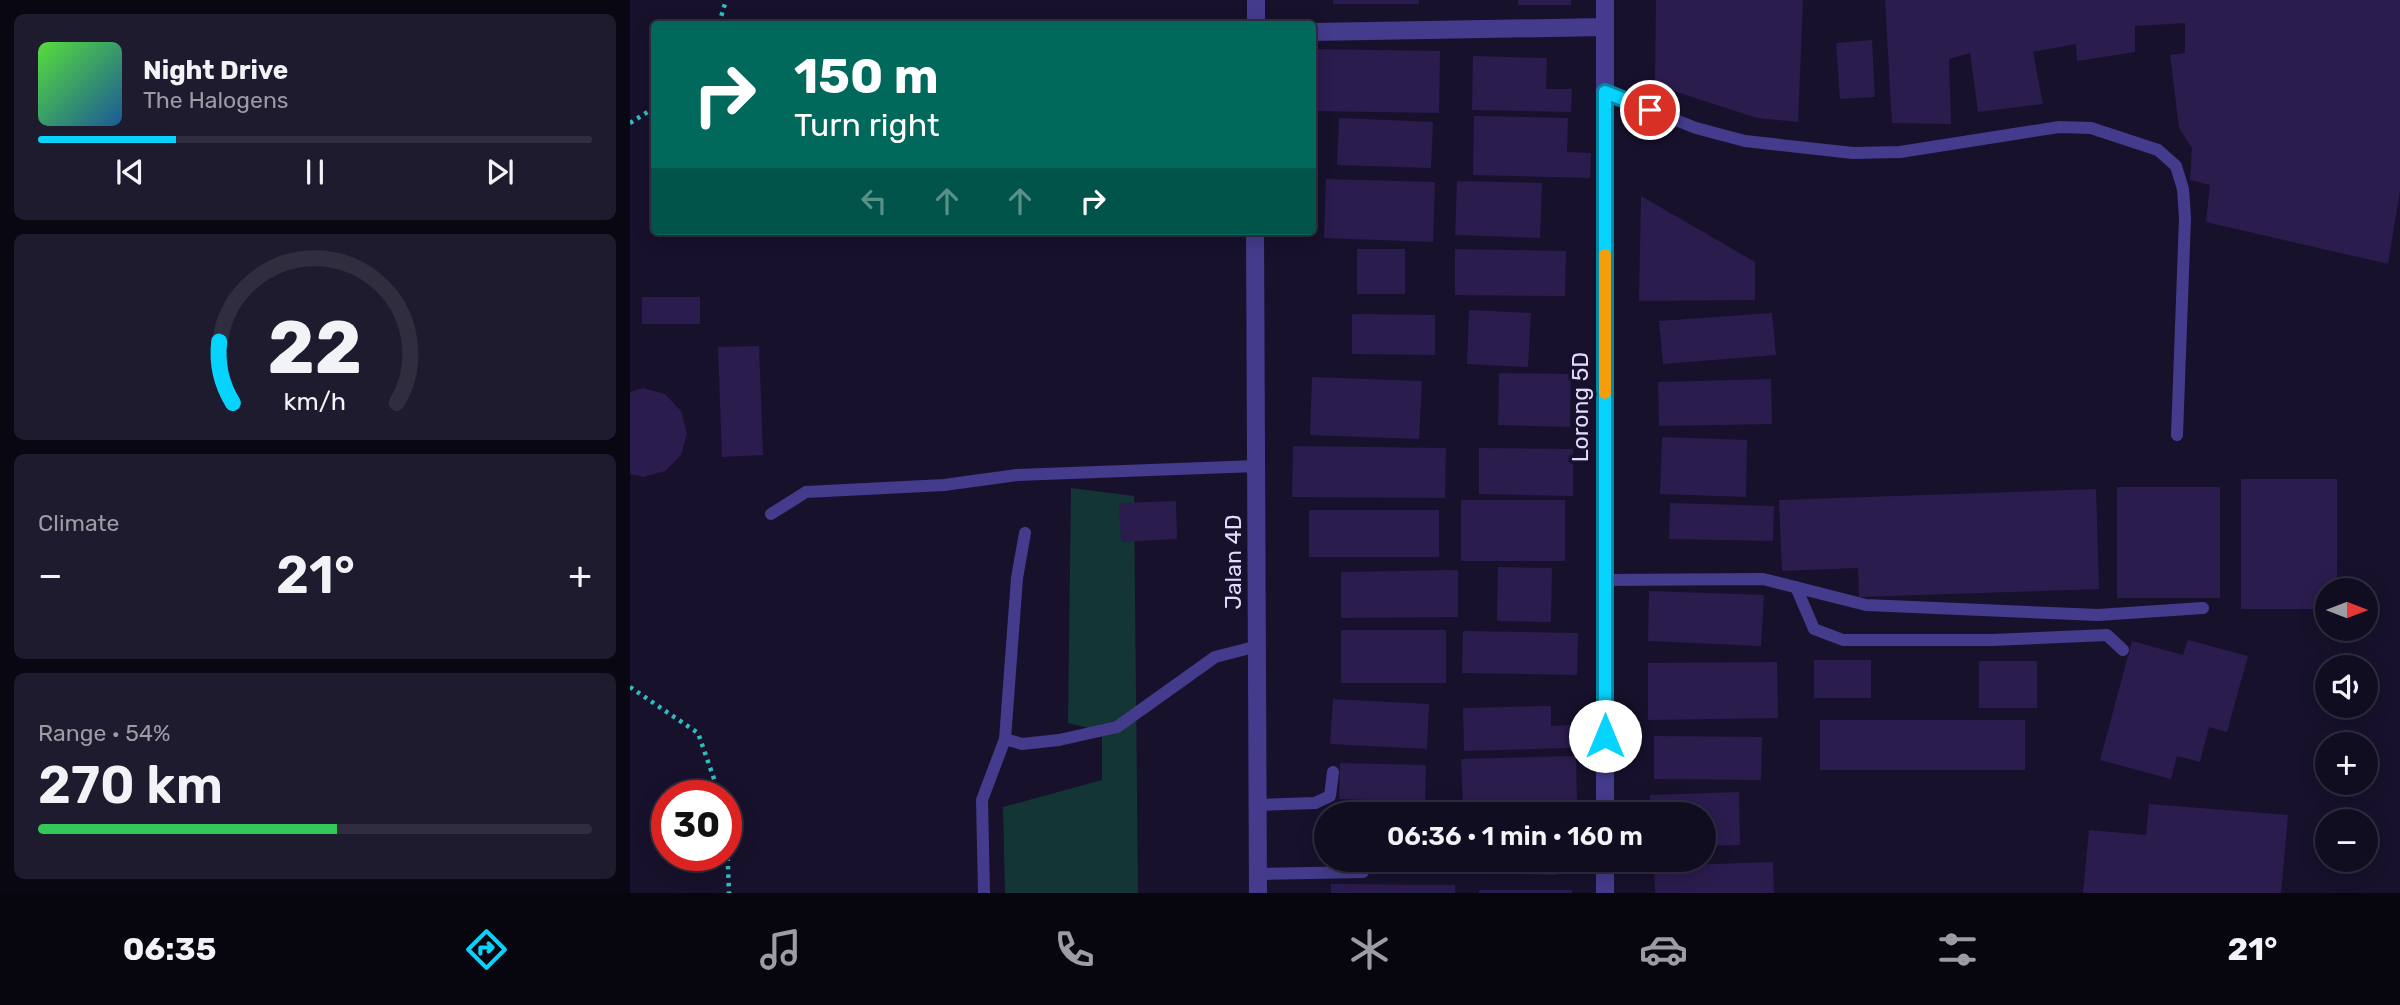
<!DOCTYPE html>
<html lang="en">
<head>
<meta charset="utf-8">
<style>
	:root { --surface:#110d21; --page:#1e1b2e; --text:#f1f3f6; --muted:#9c9ca5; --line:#302d3f; --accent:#07d3ff }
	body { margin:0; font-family:Rubik,sans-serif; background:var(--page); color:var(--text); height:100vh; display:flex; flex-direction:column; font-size:26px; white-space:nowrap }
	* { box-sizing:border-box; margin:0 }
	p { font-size:23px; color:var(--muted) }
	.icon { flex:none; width:38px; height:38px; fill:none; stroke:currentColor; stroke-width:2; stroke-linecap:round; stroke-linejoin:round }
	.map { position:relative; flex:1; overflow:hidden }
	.drawer { display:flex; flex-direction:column; gap:14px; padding:14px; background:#090712; width:630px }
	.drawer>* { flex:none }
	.banner { position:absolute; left:21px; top:21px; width:665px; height:214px; border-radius:7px; box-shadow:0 4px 18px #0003,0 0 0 2px var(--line); background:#00695c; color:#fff; overflow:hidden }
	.needle { width:46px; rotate:90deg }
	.tools { position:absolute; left:1685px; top:578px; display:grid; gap:14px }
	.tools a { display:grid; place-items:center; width:63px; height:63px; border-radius:50%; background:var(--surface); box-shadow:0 4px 18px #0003,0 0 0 2px var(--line); font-size:35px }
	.speed { position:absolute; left:21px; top:780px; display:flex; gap:14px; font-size:35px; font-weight:700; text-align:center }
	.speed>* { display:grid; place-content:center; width:91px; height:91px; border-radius:50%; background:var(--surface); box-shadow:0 4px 18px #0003,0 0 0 2px var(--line); line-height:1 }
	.speed .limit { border:10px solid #d22; background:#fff; color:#111 }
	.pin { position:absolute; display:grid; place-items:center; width:60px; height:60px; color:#fff; margin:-30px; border:4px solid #fff; border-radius:50%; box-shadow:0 2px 7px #0007 }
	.me { position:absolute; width:77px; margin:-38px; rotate:0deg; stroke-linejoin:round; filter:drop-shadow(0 0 5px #0008) }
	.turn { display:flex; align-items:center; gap:24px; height:147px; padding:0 28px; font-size:32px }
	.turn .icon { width:91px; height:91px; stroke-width:2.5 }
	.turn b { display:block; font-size:49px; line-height:60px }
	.lanes { display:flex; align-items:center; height:66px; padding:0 28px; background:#0003; justify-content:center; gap:35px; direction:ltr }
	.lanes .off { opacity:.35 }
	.big { font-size:52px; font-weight:600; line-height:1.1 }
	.drawer .tile { flex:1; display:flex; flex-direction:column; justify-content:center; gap:10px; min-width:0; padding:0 24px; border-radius:10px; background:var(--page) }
	.drawer .dial { align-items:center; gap:0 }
	.dial svg { height:182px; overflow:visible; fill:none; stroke:var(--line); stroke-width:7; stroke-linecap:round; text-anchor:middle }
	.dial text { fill:var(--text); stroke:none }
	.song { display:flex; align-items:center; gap:21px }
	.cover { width:84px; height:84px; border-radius:10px; background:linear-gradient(135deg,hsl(110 70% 55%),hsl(210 70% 35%)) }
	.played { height:7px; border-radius:4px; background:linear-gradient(90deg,var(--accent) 25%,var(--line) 25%) }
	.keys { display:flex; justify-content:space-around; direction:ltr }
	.heat { display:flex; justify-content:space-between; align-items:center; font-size:38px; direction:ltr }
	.charge { height:10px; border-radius:5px; background:linear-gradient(90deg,#34c759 54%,var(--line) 0) }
	.trip { position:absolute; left:684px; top:802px; width:402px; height:70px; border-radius:35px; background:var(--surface); box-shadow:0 4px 18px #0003,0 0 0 2px var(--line); font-weight:600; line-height:70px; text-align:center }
	.tabs { display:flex; height:112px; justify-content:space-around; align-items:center; background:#07050d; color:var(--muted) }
	.tabs .icon { width:49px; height:49px }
	.tabs .active { color:var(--accent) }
	.tabs b { font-size:32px; color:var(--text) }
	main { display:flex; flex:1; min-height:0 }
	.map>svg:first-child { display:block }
</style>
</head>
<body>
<main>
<section class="drawer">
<div class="tile">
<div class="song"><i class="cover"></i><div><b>Night Drive</b><p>The Halogens</p></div></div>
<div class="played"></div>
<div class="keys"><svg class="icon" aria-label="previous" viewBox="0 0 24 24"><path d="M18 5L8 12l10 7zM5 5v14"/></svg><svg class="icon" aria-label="pause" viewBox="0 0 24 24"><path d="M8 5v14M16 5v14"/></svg><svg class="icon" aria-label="next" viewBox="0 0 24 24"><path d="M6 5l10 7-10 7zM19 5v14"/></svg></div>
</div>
<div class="tile dial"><svg viewBox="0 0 100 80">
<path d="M14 69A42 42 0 1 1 86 69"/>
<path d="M14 69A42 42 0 0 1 8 42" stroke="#07d3ff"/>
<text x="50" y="56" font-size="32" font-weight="700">22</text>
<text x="50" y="72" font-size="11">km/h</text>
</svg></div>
<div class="tile"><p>Climate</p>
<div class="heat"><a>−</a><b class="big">21°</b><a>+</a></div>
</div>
<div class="tile"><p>Range · 54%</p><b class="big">270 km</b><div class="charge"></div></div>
</section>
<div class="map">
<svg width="1770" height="893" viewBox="0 0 1770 893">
	<rect width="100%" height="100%" fill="#17112c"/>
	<path fill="#133536" d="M441,488L504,496L508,893H375L373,807L472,780V731L438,723Z"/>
	<path fill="#2a1c4d" d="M703,0H789V4H703Z
		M888,0H941V5H888Z
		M1026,0H1173L1168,122L1127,118L1025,85Z
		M1255,0H1770V191L1758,264L1576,222L1580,185L1560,180L1562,148L1549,128L1540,55L1555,53V23L1505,26V52L1447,61L1446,44L1403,52L1413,104L1348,112L1340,53L1319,59L1321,124L1262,123Z
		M1242,40L1245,97L1210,99L1206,43Z
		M682,49L810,51L809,113L682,111Z
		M843,56L917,58L916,89H942L941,112L842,110Z
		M844,116L938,118L937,152L961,153L960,178L843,175Z
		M709,118L803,122L801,168L707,165Z
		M696,179L805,182L803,242L694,238Z
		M827,181L912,183L910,238L825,235Z
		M1011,196L1125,262V300L1009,301Z
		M727,249H775V294H727Z
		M825,249L936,251L935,296L825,295Z
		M12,297H70V324H12Z
		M839,310L901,313L898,367L837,364Z
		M1142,313L1146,355L1033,364L1029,321Z
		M722,314L805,315V355L722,354Z
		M129,346L133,455L92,457L88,347Z
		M869,373L941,374L940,427L868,425Z
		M682,377L792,381L789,439L680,435Z
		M1141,379L1142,424L1029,426L1028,382Z
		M13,388L35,394L51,411L57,433L51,455L35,471L13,477L0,474V392Z
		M1032,437L1117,440L1116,497L1030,494Z
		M663,446L816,448L815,498L662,497Z
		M849,448L943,449V496L849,494Z
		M1611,479H1707V590H1698V609H1611Z
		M1487,487H1590V598H1487Z
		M1466,489L1469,589L1229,597L1228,568L1152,571L1149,500Z
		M831,500H935V561H831Z
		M546,501L547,539L491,542L489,503Z
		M1040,503L1144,506L1143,541L1039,539Z
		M679,510H809V557H679Z
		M868,567L922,568L921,622L867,621Z
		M828,570V617L711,618V572Z
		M1019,591L1134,595L1131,646L1018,641Z
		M711,630H816V683H711Z
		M833,631L948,633L947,675L832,673Z
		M1558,640L1618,656L1597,732L1579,727L1570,762L1547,756L1541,779L1470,760L1502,641L1553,655Z
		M1184,660H1241V698H1184Z
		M1349,661H1407V708H1349Z
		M1147,662L1148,718L1018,720V663Z
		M703,699L799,704L797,749L700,744Z
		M921,706V726L940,725L941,748L834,751L833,708Z
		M1190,720H1395V770H1190Z
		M1024,736L1132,737L1131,780L1024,779Z
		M946,756L947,804L833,806L831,759Z
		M710,763L796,765L795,802L709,799Z
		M1109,792L1110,845L1074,846V814H1020V795Z
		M1519,804L1658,815L1651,893H1453L1459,830L1516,835Z
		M710,859H825L824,870L710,867Z
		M837,859H926V875L837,872Z
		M1143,862L1144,893H1025L1024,866Z
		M701,884L825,885V893H701Z
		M849,890H942V893H849Z"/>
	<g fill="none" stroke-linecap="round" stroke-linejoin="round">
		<path stroke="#2ebec0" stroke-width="4.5" stroke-dasharray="3.5 5" stroke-linecap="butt" d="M89,24L96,0
			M0,123L24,108
			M0,687L68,733L90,796
			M96,815L99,893"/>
		<path stroke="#443b8c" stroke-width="12" d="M975,92L1066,128L1115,141L1223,153L1270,152L1429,127L1461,128L1528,150L1546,166L1553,189L1555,218L1547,435
			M141,514L176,492L314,485L387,475L627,466
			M975,580L1133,579L1236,605L1468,615L1573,608
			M1166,587L1184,629L1213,640H1362L1477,635L1493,650
			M375,739L392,744L429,740L487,727L585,657L628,646
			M628,805L685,803L700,796L703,772
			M628,874L733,872
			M354,893L352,800L375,739L387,578L395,533"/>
		<path stroke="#443b8c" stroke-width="18" d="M626,24V0
			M682,32L975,27
			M625,231L628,893
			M975,814V0
			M975,859V893"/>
	</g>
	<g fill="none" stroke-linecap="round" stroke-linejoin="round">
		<g stroke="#0589a6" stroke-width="18">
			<path id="route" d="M975,736V92L1020,110"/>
		</g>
		<use href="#route" stroke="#07d3ff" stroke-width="12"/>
		<path stroke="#f59e0b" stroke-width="12" d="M975,255V393"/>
	</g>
	<g text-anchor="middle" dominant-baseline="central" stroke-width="7" stroke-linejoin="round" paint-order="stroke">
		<g font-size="23" fill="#e2dbff" stroke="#17112c">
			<text transform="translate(950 407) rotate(-90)">Lorong 5D</text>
			<text transform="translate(603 562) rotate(-90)">Jalan 4D</text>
		</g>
	</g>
</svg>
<div class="tools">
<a><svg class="needle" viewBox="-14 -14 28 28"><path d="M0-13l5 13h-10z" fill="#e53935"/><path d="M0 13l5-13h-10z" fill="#9c9ca5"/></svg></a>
<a><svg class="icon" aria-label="sound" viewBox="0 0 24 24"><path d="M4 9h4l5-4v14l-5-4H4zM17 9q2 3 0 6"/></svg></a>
<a>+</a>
<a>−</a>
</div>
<div class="speed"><div class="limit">30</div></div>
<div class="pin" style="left:1020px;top:110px;background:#d93025"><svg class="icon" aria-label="arrive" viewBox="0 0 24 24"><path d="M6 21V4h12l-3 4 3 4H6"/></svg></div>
<svg class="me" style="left:975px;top:736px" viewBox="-20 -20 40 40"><circle r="19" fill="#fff"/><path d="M0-13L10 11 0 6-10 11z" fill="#07d3ff"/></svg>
<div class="trip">06:36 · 1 min · 160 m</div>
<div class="banner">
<div class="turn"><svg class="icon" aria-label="right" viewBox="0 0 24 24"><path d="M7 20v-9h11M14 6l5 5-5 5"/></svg><div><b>150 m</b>Turn right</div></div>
<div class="lanes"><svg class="icon off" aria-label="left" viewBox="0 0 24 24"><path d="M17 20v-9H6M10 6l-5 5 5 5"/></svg><svg class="icon off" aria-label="ahead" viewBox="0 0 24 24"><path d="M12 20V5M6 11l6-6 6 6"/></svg><svg class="icon off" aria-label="ahead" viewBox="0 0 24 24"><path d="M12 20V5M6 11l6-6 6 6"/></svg><svg class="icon" aria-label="right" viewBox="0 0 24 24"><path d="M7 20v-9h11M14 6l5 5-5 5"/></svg></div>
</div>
</div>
</main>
<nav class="tabs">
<b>06:35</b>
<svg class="icon active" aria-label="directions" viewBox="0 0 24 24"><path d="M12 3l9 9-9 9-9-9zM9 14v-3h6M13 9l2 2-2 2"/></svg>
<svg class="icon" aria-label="music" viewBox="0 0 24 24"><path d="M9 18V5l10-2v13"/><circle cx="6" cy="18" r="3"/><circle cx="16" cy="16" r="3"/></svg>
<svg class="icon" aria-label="phone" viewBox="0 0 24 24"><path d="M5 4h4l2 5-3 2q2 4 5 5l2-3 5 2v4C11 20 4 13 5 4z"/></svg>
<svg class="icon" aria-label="climate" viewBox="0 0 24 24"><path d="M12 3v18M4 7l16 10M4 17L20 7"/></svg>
<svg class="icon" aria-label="car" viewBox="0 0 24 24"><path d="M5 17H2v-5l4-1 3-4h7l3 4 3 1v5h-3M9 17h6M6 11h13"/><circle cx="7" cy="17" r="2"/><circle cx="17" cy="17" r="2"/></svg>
<svg class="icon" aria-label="filters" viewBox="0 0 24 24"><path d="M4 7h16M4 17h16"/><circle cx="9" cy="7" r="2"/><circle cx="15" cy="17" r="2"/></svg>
<b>21°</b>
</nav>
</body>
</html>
